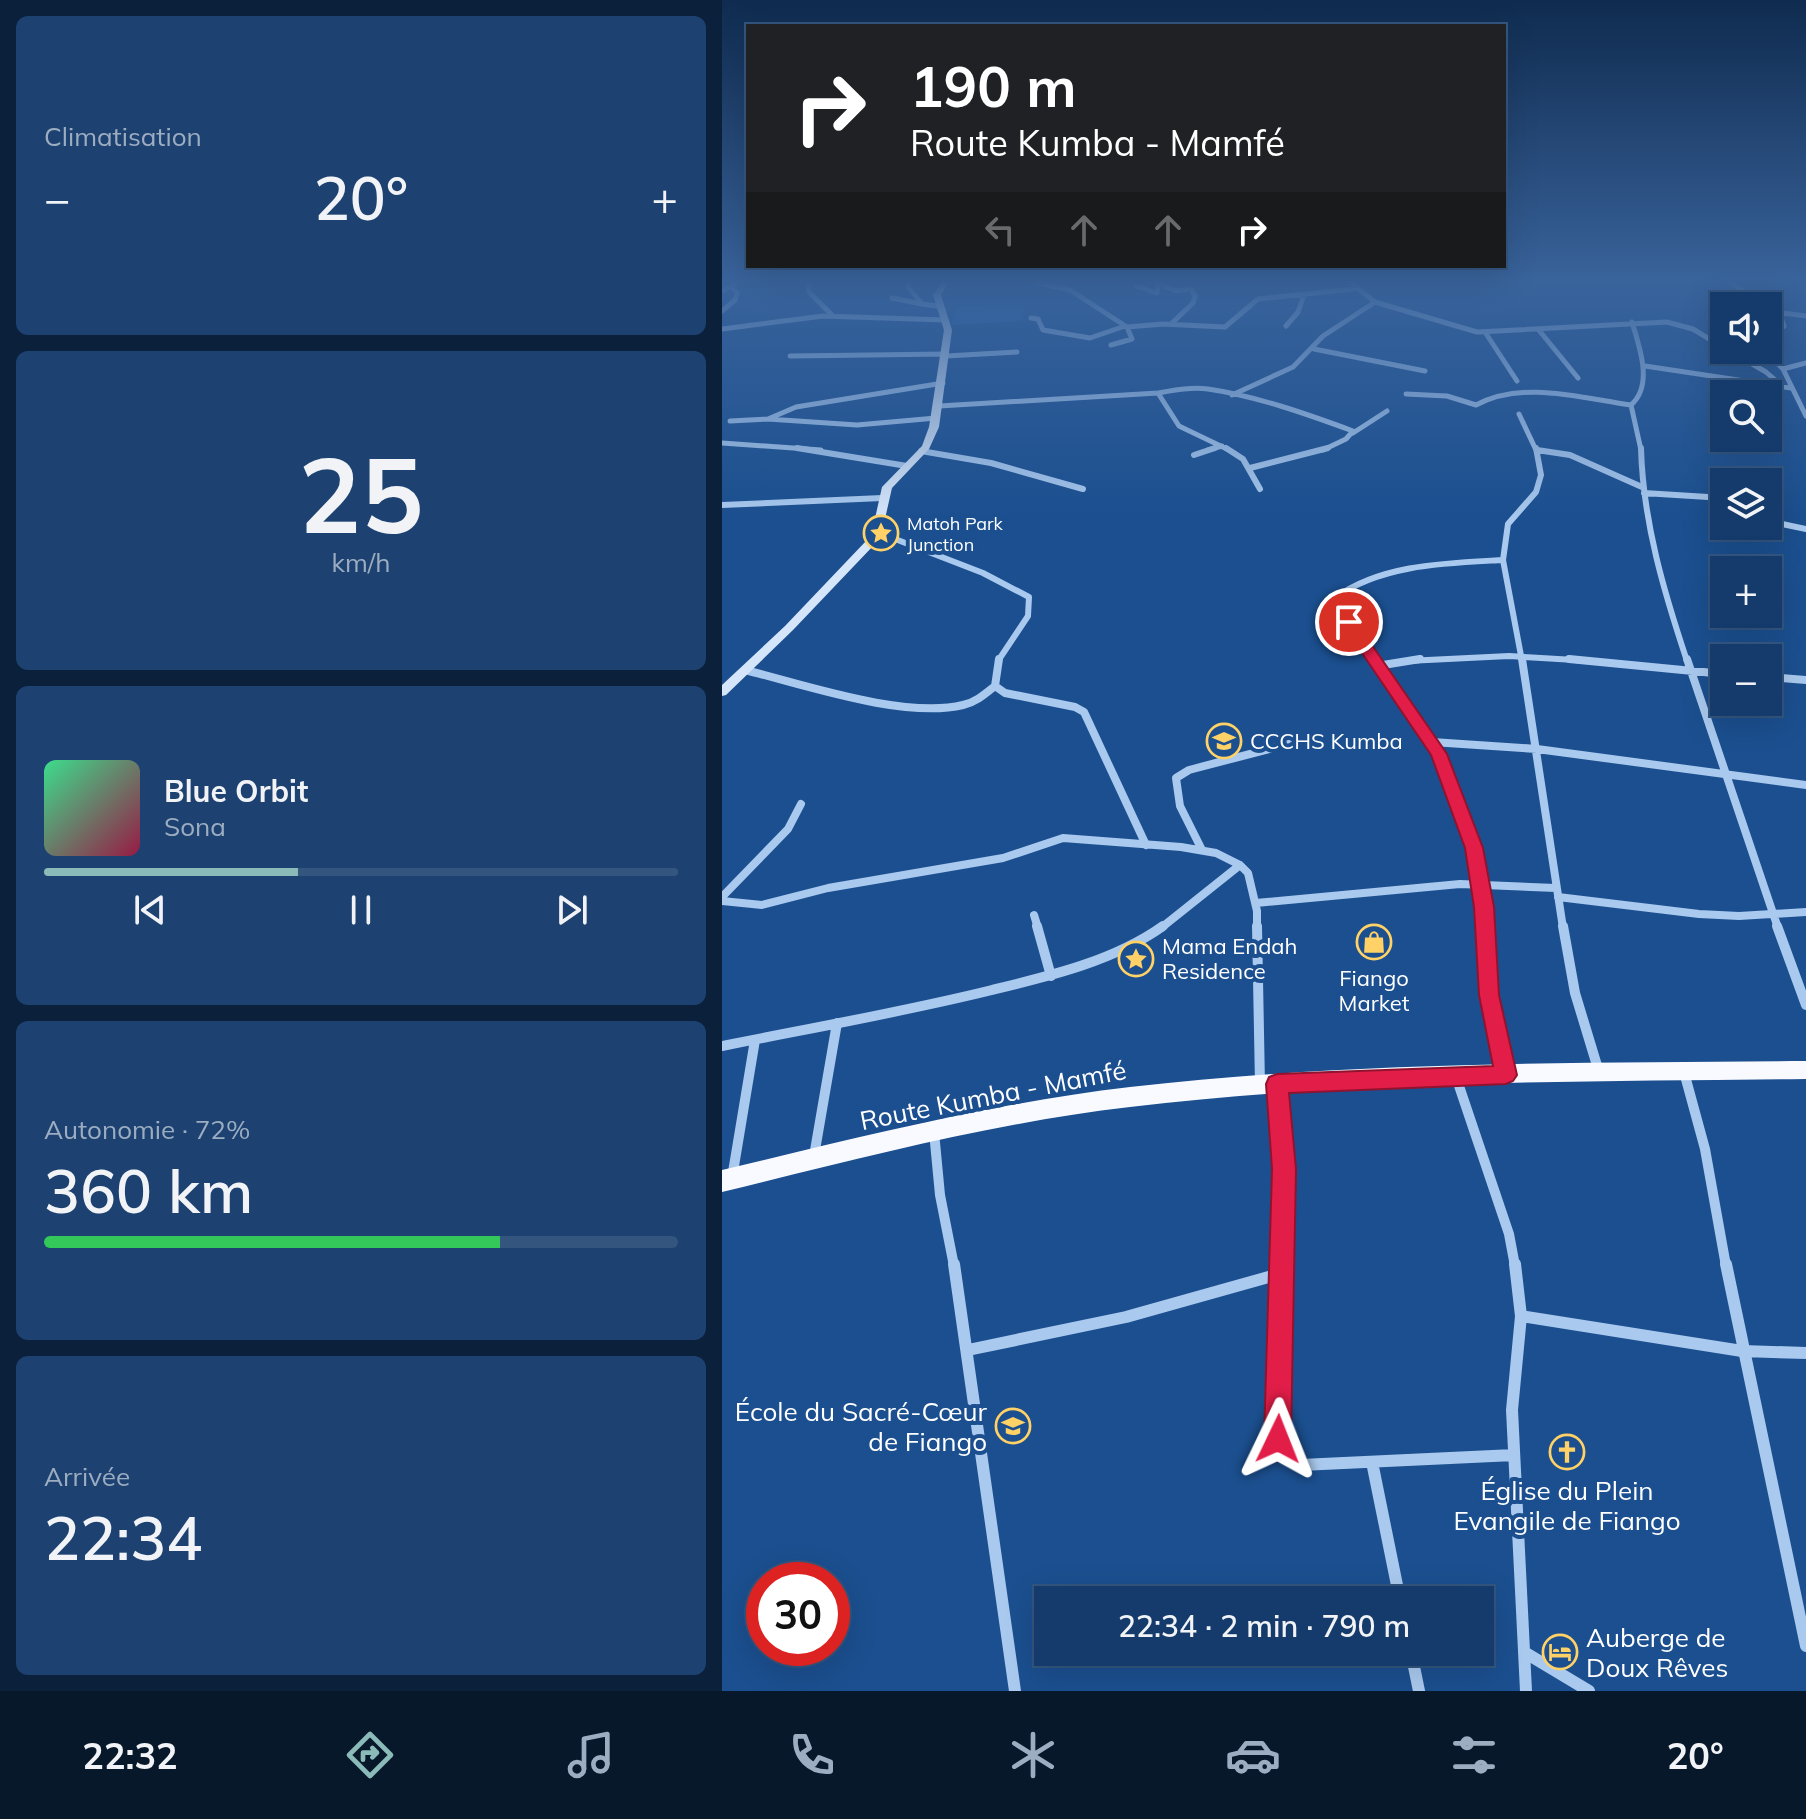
<!DOCTYPE html>
<html lang="fr">
<head>
<meta charset="utf-8">
<style>
	:root { --surface:#143b6b; --page:#1d4271; --text:#f1f3f6; --muted:#9dadc1; --line:#33557e; --accent:#8bbbb9 }
	body { margin:0; font-family:Mulish,sans-serif; background:var(--page); color:var(--text); height:100vh; display:flex; flex-direction:column; font-size:30px; white-space:nowrap }
	* { box-sizing:border-box; margin:0 }
	p { font-size:26px; color:var(--muted) }
	.icon { flex:none; width:44px; height:44px; fill:none; stroke:currentColor; stroke-width:2; stroke-linecap:round; stroke-linejoin:round }
	.map { position:relative; flex:1; overflow:hidden }
	.sheet { display:flex; flex-direction:column; gap:16px; padding:16px; background:#0b203b; width:722px }
	.sheet>* { flex:none }
	.guide { position:absolute; left:24px; top:24px; width:760px; height:244px; border-radius:0px; box-shadow:0 8px 32px #0002,0 0 0 2px var(--line); background:#202124; color:#fff; overflow:hidden }
	.fabs { position:absolute; left:988px; top:292px; display:grid; gap:16px }
	.fabs a { display:grid; place-items:center; width:72px; height:72px; border-radius:0px; background:var(--surface); box-shadow:0 8px 32px #0002,0 0 0 2px var(--line); font-size:40px }
	.speed { position:absolute; left:24px; top:1562px; display:flex; gap:16px; font-size:40px; font-weight:700; text-align:center }
	.speed>* { display:grid; place-content:center; width:104px; height:104px; border-radius:50%; background:var(--surface); box-shadow:0 8px 32px #0002,0 0 0 2px var(--line); line-height:1 }
	.speed .limit { border:12px solid #d22; background:#fff; color:#111 }
	.pin { position:absolute; display:grid; place-items:center; width:68px; height:68px; color:#fff; margin:-34px; border:4px solid #fff; border-radius:50%; box-shadow:0 2px 8px #0007 }
	.me { position:absolute; width:88px; margin:-44px; rotate:2deg; stroke-linejoin:round; filter:drop-shadow(0 0 6px #0008) }
	.turn { display:flex; align-items:center; gap:28px; height:168px; padding:0 32px; font-size:36px }
	.turn .icon { width:104px; height:104px; stroke-width:2.5 }
	.turn b { display:block; font-size:56px; line-height:68px }
	.lanes { display:flex; align-items:center; height:76px; padding:0 32px; background:#0003; justify-content:center; gap:40px; direction:ltr }
	.lanes .off { opacity:.35 }
	.big { font-size:60px; font-weight:600; line-height:1.1 }
	.sheet .card { flex:1; display:flex; flex-direction:column; justify-content:center; gap:12px; min-width:0; padding:0 28px; border-radius:12px; background:var(--page) }
	.sheet .dial { align-items:center; gap:0 }
	.dial b { font-size:104px; line-height:1 }
	.song { display:flex; align-items:center; gap:24px }
	.cover { width:96px; height:96px; border-radius:12px; background:linear-gradient(135deg,hsl(150 70% 55%),hsl(340 70% 35%)) }
	.played { height:8px; border-radius:4px; background:linear-gradient(90deg,var(--accent) 40%,var(--line) 40%) }
	.keys { display:flex; justify-content:space-around; direction:ltr }
	.heat { display:flex; justify-content:space-between; align-items:center; font-size:44px; direction:ltr }
	.charge { height:12px; border-radius:6px; background:linear-gradient(90deg,#34c759 72%,var(--line) 0) }
	.trip { position:absolute; left:312px; top:1586px; width:460px; height:80px; border-radius:0px; background:var(--surface); box-shadow:0 8px 32px #0002,0 0 0 2px var(--line); font-weight:600; line-height:80px; text-align:center }
	.tabs { display:flex; height:128px; justify-content:space-around; align-items:center; background:#08182b; color:var(--muted) }
	.tabs .icon { width:56px; height:56px }
	.tabs .active { color:var(--accent) }
	.tabs b { font-size:36px; color:var(--text) }
	main { display:flex; flex:1; min-height:0 }
	.map>svg:first-child { display:block }
</style>
</head>
<body>
<main>
<section class="sheet">
<div class="card"><p>Climatisation</p>
<div class="heat"><a>−</a><b class="big">20°</b><a>+</a></div>
</div>
<div class="card dial"><b>25</b><p>km/h</p></div>
<div class="card">
<div class="song"><i class="cover"></i><div><b>Blue Orbit</b><p>Sona</p></div></div>
<div class="played"></div>
<div class="keys"><svg class="icon" aria-label="previous" viewBox="0 0 24 24"><path d="M18 5L8 12l10 7zM5 5v14"/></svg><svg class="icon" aria-label="pause" viewBox="0 0 24 24"><path d="M8 5v14M16 5v14"/></svg><svg class="icon" aria-label="next" viewBox="0 0 24 24"><path d="M6 5l10 7-10 7zM19 5v14"/></svg></div>
</div>
<div class="card"><p>Autonomie · 72%</p><b class="big">360 km</b><div class="charge"></div></div>
<div class="card"><p>Arrivée</p><b class="big">22:34</b></div>
</section>
<div class="map">
<svg width="1084" height="1691" viewBox="0 0 1084 1691">
	<rect width="100%" height="100%" fill="#1b4f8f"/>
	<path fill="#2461a8" d="M303,303L299,321L230,325L234,306Z"/>
	<g fill="none" stroke-linecap="round" stroke-linejoin="round">
		<path stroke="#a9c9ee" stroke-width="5" d="M87,282V292L110,315
			M187,282L186,287L200,304L216,306
			M312,282L348,290L405,327L441,324L503,327L536,299L632,289
			M434,282L454,291L469,289L473,296L471,303L449,324
			M628,282L653,302
			M1007,282L1045,306
			M414,286L435,293L436,286
			M0,291L16,282
			M170,298L200,304
			M1046,307L1059,318L1062,326L1046,339
			M0,311L13,300L15,293L10,287
			M1054,312L1084,316
			M309,318L316,319L321,330L368,338L403,326
			M910,322C917,346 932,385 909,405L919,450
			M564,326L576,312L582,295
			M0,329L101,316L224,320
			M816,329L856,378
			M763,332L795,381
			M389,345L410,339L405,327
			M592,349L703,371
			M1006,350L1044,372L1061,387
			M1043,350L1061,369L1084,416
			M68,356L224,354
			M224,356L295,352
			M923,366L1069,388
			M1061,369L1084,363
			M436,393C453,390 469,387 486,389C534,396 585,414 631,431L624,439L601,450
			M684,394L725,396L754,405C801,380 859,398 909,405
			M510,395L571,367L601,336L653,302L755,332L945,322L971,329L1002,348
			M217,406L436,393L457,426L507,450
			M797,414L814,450
			M46,419L74,407L221,383
			M8,421L46,419L135,425L214,418
			M631,433L665,411
			M0,443L99,450
			M486,450L500,446"/>
		<path stroke="#a9c9ee" stroke-width="6" d="M75,448L185,466
			M504,448L521,459L538,489
			M919,448C921,522 942,592 965,661
			M815,450L848,455L920,487
			M199,451L269,463L361,489
			M472,455L493,448
			M528,468L606,448
			M922,493L1002,498
			M0,505L160,498
			M1046,521L1084,529
			M155,532L261,573L307,597L306,616L276,661
			M652,661L613,598C659,564 726,563 781,560
			M685,661L787,656L870,661
			M800,661L781,560L786,524L814,492L819,475L814,448"/>
		<path stroke="#a9c9ee" stroke-width="8" d="M277,659L273,686L283,693L353,707L362,712L424,845
			M651,659L717,754L752,848L762,928
			M800,659L841,928
			M847,659L1002,674
			M965,659L1056,928
			M655,666L698,659
			M23,670C83,685 182,719 241,705C254,702 263,694 273,686
			M1046,677L1084,680
			M710,742L815,749L1084,785
			M480,850L458,806L454,778L467,770L570,743
			M0,897L66,829L79,804
			M836,897L977,914L1017,916L1084,912
			M0,901L40,905L106,888L281,858L341,838L459,847L494,853L518,865L526,873L535,911V928
			M534,903L738,884L834,888
			M312,915L316,928
			M439,928L518,865"/>
		<path stroke="#a9c9ee" stroke-width="10" d="M315,926L329,976
			M535,926L538,1085
			M762,926L767,995L783,1073
			M841,926L853,993L877,1072
			M1055,926L1084,1005
			M0,1046C90,1028 181,1012 270,990C328,976 392,961 441,926
			M962,1072L983,1149L1004,1266
			M734,1077L787,1234L793,1266
			M555,1084L562,1169L560,1266
			M212,1132L218,1195L232,1266
			M92,1156L115,1023
			M10,1178L33,1040"/>
		<path stroke="#a9c9ee" stroke-width="12" d="M232,1264L293,1691
			M560,1264L556,1439L562,1456L579,1465L792,1455
			M793,1264L799,1316L790,1410L804,1691
			M1004,1264L1084,1646
			M799,1316L1020,1351L1084,1353
			M246,1350L404,1317L561,1273
			M650,1462L678,1600
			M689,1652L697,1691
			M802,1652L867,1691"/>
		<path fill="#d6e6fa" fill-rule="evenodd" d="M220,282H227L219,295L230,330L217,427L207,449L170,488L160,532L152,545L71,630L4,695L0,696V685L63,626L144,541L150,532L160,487L200,446L207,427L222,330L211,295Z"/>
		<path fill="#f8faff" fill-rule="evenodd" d="M1084,1061V1079C859,1082 632,1080 408,1107C270,1123 135,1159 0,1192V1170C135,1138 270,1103 408,1087C632,1061 859,1063 1084,1061Z"/>
	</g>
	<linearGradient id="sky" x2="0" y2="1"><stop stop-color="#0f2b4f"/><stop offset="0.54" stop-color="#39639b"/><stop offset="1" stop-color="#39639b" stop-opacity="0"/></linearGradient>
	<rect width="1084" height="519" fill="url(#sky)"/>
	<path fill="#e11d48" stroke="#92132f" stroke-width="2" d="M627,617L632,619L725,754L761,848L772,907L777,995L795,1075L791,1081L784,1084L567,1093L574,1169L569,1439L565,1449L556,1453L546,1449L542,1439L550,1169L544,1084L547,1077L555,1074L771,1066L757,995L752,907L743,848L709,755L619,622Z"/>
	<defs>
		<g id="sight-ring" transform="scale(1.8)"><circle r="9.5" fill="#1b4f8f" stroke="#ffd166" stroke-width="1.5"/><path d="M0-6L1.8-2.2L6-1.7L2.9 1.2L3.7 5.4L0 3.3L-3.7 5.4L-2.9 1.2L-6-1.7L-1.8-2.2Z" fill="#ffd166"/></g>
		<g id="university-ring" transform="scale(1.8)"><circle r="9.5" fill="#1b4f8f" stroke="#ffd166" stroke-width="1.5"/><path d="M0-5L7-2L0 1L-7-2ZM-4 1L0 2.5L4 1V4Q0 6-4 4Z" fill="#ffd166"/></g>
		<g id="shop-ring" transform="scale(1.8)"><circle r="9.5" fill="#1b4f8f" stroke="#ffd166" stroke-width="1.5"/><path d="M-5-2.5h2.3a2.7 3.5 0 0 1 5.4 0H5L5.5 6h-11ZM-1.5-2.5h3a1.5 2.3 0 0 0-3 0Z" fill="#ffd166"/></g>
		<g id="school-ring" transform="scale(1.8)"><circle r="9.5" fill="#1b4f8f" stroke="#ffd166" stroke-width="1.5"/><path d="M0-5L7-2L0 1L-7-2ZM-4 1L0 2.5L4 1V4Q0 6-4 4Z" fill="#ffd166"/></g>
		<g id="church-ring" transform="scale(1.8)"><circle r="9.5" fill="#1b4f8f" stroke="#ffd166" stroke-width="1.5"/><path d="M-1.2-6h2.4v3.5h3.3v2.4h-3.3V6h-2.4V-.1h-3.3v-2.4h3.3Z" fill="#ffd166"/></g>
		<g id="hotel-ring" transform="scale(1.8)"><circle r="9.5" fill="#1b4f8f" stroke="#ffd166" stroke-width="1.5"/><path d="M-6-4.5h1.5V1H6V5H4.5V3h-9V5H-6ZM-4 0a1.8 1.8 0 1 1 3.6 0ZM.5 0V-2.5h3Q6-2.5 6 0Z" fill="#ffd166"/></g>
	</defs>
	<g fill-rule="evenodd">
		<use href="#sight-ring" x="159" y="533"/>
		<use href="#university-ring" x="502" y="741"/>
		<use href="#shop-ring" x="652" y="942"/>
		<use href="#sight-ring" x="414" y="959"/>
		<use href="#school-ring" x="291" y="1426"/>
		<use href="#church-ring" x="845" y="1452"/>
		<use href="#hotel-ring" x="838" y="1652"/>
	</g>
	<g text-anchor="middle" dominant-baseline="central" stroke-width="8" stroke-linejoin="round" paint-order="stroke">
		<g font-size="18" fill="#fff" stroke="#1b4f8f" text-anchor="start">
			<text x="185" y="523">Matoh Park<tspan x="185" dy="21">Junction</tspan></text>
		</g>
		<g font-size="22" fill="#fff" stroke="#1b4f8f" text-anchor="start">
			<text x="528" y="741">CCCHS Kumba</text>
			<text x="440" y="946">Mama Endah<tspan x="440" dy="25">Residence</tspan></text>
			<text x="652" y="978" text-anchor="middle">Fiango<tspan x="652" dy="25">Market</tspan></text>
		</g>
		<g font-size="26" fill="#fff" stroke="#1b4f8f">
			<text transform="translate(271 1095) rotate(-11)">Route Kumba - Mamfé</text>
		</g>
		<g font-size="26" fill="#fff" stroke="#1b4f8f" text-anchor="end">
			<text x="265" y="1411">École du Sacré-Cœur<tspan x="265" dy="30">de Fiango</tspan></text>
			<text x="845" y="1490" text-anchor="middle">Église du Plein<tspan x="845" dy="30">Evangile de Fiango</tspan></text>
			<text x="864" y="1637" text-anchor="start">Auberge de<tspan x="864" dy="30">Doux Rêves</tspan></text>
		</g>
	</g>
</svg>
<div class="fabs">
<a><svg class="icon" aria-label="sound" viewBox="0 0 24 24"><path d="M4 9h4l5-4v14l-5-4H4zM17 9q2 3 0 6"/></svg></a>
<a><svg class="icon" aria-label="search" viewBox="0 0 24 24"><circle cx="10" cy="10" r="6"/><path d="M15 15l6 6"/></svg></a>
<a><svg class="icon" aria-label="layers" viewBox="0 0 24 24"><path d="M12 4l9 5-9 5-9-5zM3 14l9 5 9-5"/></svg></a>
<a>+</a>
<a>−</a>
</div>
<div class="speed"><div class="limit">30</div></div>
<div class="pin" style="left:627px;top:622px;background:#d93025"><svg class="icon" aria-label="arrive" viewBox="0 0 24 24"><path d="M6 21V4h12l-3 4 3 4H6"/></svg></div>
<svg class="me" style="left:556px;top:1439px" viewBox="-20 -20 40 40"><path d="M0-17L14 15 0 8-14 15z" fill="#e11d48" stroke="#fff" stroke-width="4"/></svg>
<div class="trip">22:34 · 2 min · 790 m</div>
<div class="guide">
<div class="turn"><svg class="icon" aria-label="right" viewBox="0 0 24 24"><path d="M7 20v-9h11M14 6l5 5-5 5"/></svg><div><b>190 m</b>Route Kumba - Mamfé</div></div>
<div class="lanes"><svg class="icon off" aria-label="left" viewBox="0 0 24 24"><path d="M17 20v-9H6M10 6l-5 5 5 5"/></svg><svg class="icon off" aria-label="ahead" viewBox="0 0 24 24"><path d="M12 20V5M6 11l6-6 6 6"/></svg><svg class="icon off" aria-label="ahead" viewBox="0 0 24 24"><path d="M12 20V5M6 11l6-6 6 6"/></svg><svg class="icon" aria-label="right" viewBox="0 0 24 24"><path d="M7 20v-9h11M14 6l5 5-5 5"/></svg></div>
</div>
</div>
</main>
<nav class="tabs">
<b>22:32</b>
<svg class="icon active" aria-label="directions" viewBox="0 0 24 24"><path d="M12 3l9 9-9 9-9-9zM9 14v-3h6M13 9l2 2-2 2"/></svg>
<svg class="icon" aria-label="music" viewBox="0 0 24 24"><path d="M9 18V5l10-2v13"/><circle cx="6" cy="18" r="3"/><circle cx="16" cy="16" r="3"/></svg>
<svg class="icon" aria-label="phone" viewBox="0 0 24 24"><path d="M5 4h4l2 5-3 2q2 4 5 5l2-3 5 2v4C11 20 4 13 5 4z"/></svg>
<svg class="icon" aria-label="climate" viewBox="0 0 24 24"><path d="M12 3v18M4 7l16 10M4 17L20 7"/></svg>
<svg class="icon" aria-label="car" viewBox="0 0 24 24"><path d="M5 17H2v-5l4-1 3-4h7l3 4 3 1v5h-3M9 17h6M6 11h13"/><circle cx="7" cy="17" r="2"/><circle cx="17" cy="17" r="2"/></svg>
<svg class="icon" aria-label="filters" viewBox="0 0 24 24"><path d="M4 7h16M4 17h16"/><circle cx="9" cy="7" r="2"/><circle cx="15" cy="17" r="2"/></svg>
<b>20°</b>
</nav>
</body>
</html>
